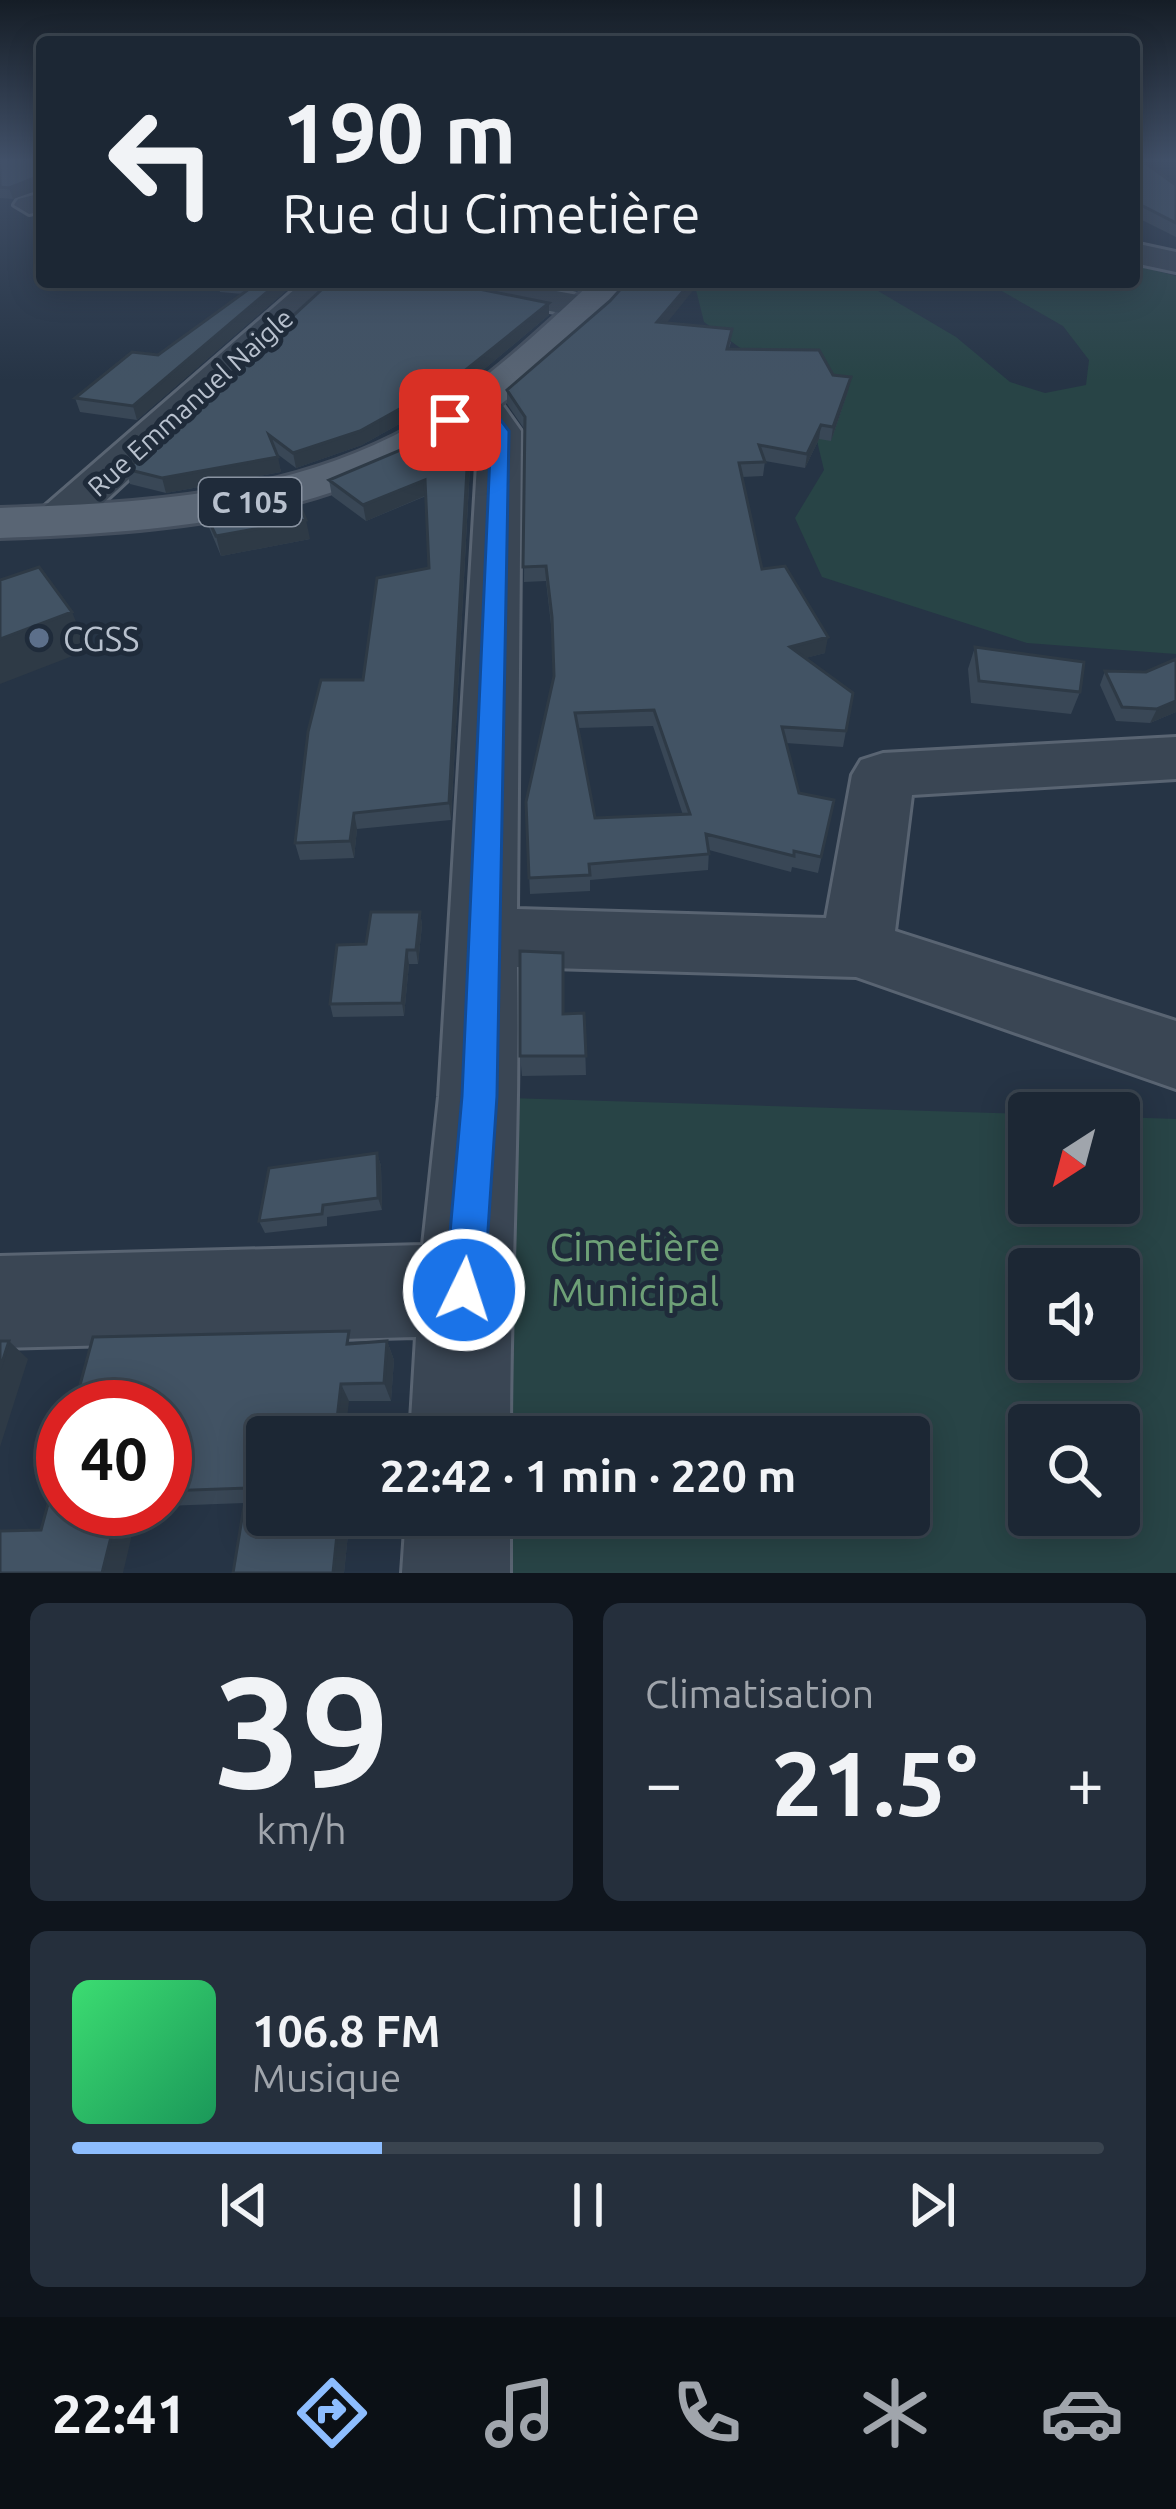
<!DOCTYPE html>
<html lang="fr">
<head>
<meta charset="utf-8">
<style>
	:root { --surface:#1c2734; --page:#252f3c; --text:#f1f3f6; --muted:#a0a5ac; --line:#3a444f; --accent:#8dbdfe }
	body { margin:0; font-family:Ubuntu,sans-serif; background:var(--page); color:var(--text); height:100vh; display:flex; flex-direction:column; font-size:45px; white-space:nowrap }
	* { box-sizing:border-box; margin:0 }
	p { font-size:39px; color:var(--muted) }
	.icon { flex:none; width:66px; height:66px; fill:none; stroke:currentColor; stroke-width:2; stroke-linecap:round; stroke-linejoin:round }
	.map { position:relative; height:1573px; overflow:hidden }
	.side { display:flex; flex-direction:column; gap:30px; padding:30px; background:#0f151d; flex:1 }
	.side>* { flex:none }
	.banner { position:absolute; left:36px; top:36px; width:1104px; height:252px; border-radius:12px; box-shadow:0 6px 30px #0003,0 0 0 3px var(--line); background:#1c2734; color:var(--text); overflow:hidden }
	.needle { width:78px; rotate:216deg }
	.tools { position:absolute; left:1008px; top:1092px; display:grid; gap:24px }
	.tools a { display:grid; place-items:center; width:132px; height:132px; border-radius:12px; background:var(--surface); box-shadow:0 6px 30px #0003,0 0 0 3px var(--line); font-size:60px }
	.speed { position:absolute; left:36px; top:1380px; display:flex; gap:24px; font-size:60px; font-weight:700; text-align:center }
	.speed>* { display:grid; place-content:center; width:156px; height:156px; border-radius:50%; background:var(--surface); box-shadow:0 6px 30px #0003,0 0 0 3px var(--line); line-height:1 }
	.speed .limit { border:18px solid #d22; background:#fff; color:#111 }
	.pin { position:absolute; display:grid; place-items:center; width:102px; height:102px; color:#fff; margin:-51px; border-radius:24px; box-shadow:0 6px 18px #0006 }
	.me { position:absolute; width:132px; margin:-66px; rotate:4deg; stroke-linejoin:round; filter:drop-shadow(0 0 9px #0008) }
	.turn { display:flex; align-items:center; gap:42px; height:252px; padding:0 48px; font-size:54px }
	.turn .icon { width:156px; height:156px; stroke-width:2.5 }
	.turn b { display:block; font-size:84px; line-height:102px }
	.big { font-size:90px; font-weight:600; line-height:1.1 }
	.side .card { flex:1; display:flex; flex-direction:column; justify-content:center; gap:18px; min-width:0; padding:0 42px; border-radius:18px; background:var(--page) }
	.side .dial { align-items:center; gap:0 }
	.dial b { font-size:156px; line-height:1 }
	.song { display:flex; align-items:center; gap:36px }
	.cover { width:144px; height:144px; border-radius:18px; background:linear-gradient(135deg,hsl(140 70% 55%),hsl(150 70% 35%)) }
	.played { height:12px; border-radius:6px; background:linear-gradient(90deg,var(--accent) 30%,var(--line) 30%) }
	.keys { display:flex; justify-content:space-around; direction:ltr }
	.heat { display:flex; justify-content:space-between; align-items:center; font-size:66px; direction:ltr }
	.side .tiles { flex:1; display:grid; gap:30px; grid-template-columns:1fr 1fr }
	.card:last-child { grid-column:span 2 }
	.trip { position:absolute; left:246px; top:1416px; width:684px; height:120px; border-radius:12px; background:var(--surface); box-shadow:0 6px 30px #0003,0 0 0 3px var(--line); font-weight:600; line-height:120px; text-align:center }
	.menu { display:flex; height:192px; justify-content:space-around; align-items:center; background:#0b1015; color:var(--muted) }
	.menu .icon { width:84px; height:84px }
	.menu .on { color:var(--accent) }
	.menu b { font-size:54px; color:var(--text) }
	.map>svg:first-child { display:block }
</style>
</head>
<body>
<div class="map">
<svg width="1176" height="1573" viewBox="0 0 1176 1573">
	<rect width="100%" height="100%" fill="#263445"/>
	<path fill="#284446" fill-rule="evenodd" d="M1134,265L1176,276V654L1027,643L822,577L795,518L824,470L811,416L778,375L704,322L694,282H863L956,337L1010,382L1045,393L1086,385L1089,360L1063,326L986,282H1134Z
		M479,1097L1029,1114V1203H1119V1117L1176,1119V1573H456L458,1515H909V1437H460ZM1029,1269H1119V1359H1029ZM1029,1425H1119V1515H1029Z"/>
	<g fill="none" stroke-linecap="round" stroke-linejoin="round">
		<g stroke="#596472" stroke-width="6">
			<path id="minor" d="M42,193V211L29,214L14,205L18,199Z
				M1134,243L1176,252V272L1134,263Z
				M303,282H341L73,531L56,535L39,531L32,521L39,511Z
				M435,282H508L599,299L604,307L599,315L586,318L452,292L440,289Z
				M479,390L494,393L521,431L517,909L826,918L852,775L861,760L883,753L1176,737V779L912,795L895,931L1176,1021V1089L856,977L517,967C520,1124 510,1280 510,1437H410L416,1337L0,1348V1256L423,1245L439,1097L479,431L458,402L464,393Z
				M406,1515H510V1573H402Z"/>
		</g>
		<g stroke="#444f5e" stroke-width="6">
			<path id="major" d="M592,282H631C613,309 584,332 560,354C396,510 217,531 0,538V508C141,503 286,496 412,426C480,388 536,334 592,282Z"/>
		</g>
		<use href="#minor" fill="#3a4654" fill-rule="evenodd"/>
		<use href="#major" fill="#596574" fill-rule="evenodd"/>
	</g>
	<path fill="#394756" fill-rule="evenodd" d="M0,160H42V191L41,189L13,199L0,198Z
		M1134,160L1176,185V237L1134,216Z
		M218,282H296L137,420L80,412L75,398L158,355L242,294L220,292Z
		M532,282H587L577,290Z
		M610,301L667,323L731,342L729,349L833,375L848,391L831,441L819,439L805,468L765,461L763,476L742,477L762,569L825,653L805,658L853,693L843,747L786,743L799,793L834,800L818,873L792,867L791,872L709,850L708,870L590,880V891L530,894L526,802L554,677L552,633L546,581L524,582L525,430L507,404V390ZM653,726L683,815L595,818L578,728Z
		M549,303V315L458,391L362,445L296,468L276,453L281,472L166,493L130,484L126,469L189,418L187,413Z
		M470,413L472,429L451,820L357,829L354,858L300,860L295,843L429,568L426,496L366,521L332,496L329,480L434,436Z
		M202,506L310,539L221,556L208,525Z
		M975,647L1080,692L1071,714L971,703L968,669Z
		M1176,659V712L1150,723L1116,721L1100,685L1105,671L1146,672Z
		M420,912L422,925L418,964H409L404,1016L333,1017L330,1004L366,944Z
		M584,1013L586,1075L522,1076L520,1056L564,1014Z
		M377,1153L381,1166L382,1210L327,1217V1226L265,1233L259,1221Z
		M387,1341L394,1360L391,1401H349L267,1437L350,1515L344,1573H233L244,1503L165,1506V1407L354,1343Z"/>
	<path fill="#2e3a46" d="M37,177L41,189L13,199L9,188Z
		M279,282H296L137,420L133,406Z
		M691,282H700L657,335V322Z
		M549,303V315L458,391L362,445L296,468L293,453Z
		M851,377L848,391L831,441L833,427Z
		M470,413L472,429L451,820L449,803Z
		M821,425L819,439L805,468L807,454Z
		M278,457L281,472L166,493L162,478Z
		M425,480L427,495L366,521L363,505Z
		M306,520L310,539L221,556L216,536Z
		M72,612L88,650L0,684V639Z
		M828,637L825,653L787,663L790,647Z
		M1176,701V712L1150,723L1157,709Z
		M354,813L357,829L354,858L350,841Z
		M420,912L422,925L418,964L416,950Z
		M407,950L409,964L404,1016L402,1003Z
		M377,1153L381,1166L382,1210L378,1198Z
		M9,1341L28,1359L0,1447V1369Z
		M387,1341L394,1360L391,1401L384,1383Z
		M341,1384L349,1401L345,1437H335Z
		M118,1509H138L123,1573H102Z
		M339,1515H350L344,1573H333Z"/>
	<path fill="#425364" stroke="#2e3a46" stroke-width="3" fill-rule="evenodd" d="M0,160H42V187L37,177L9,188L0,187Z
		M1134,160H1141L1176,185V223L1139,204L1134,205Z
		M241,282H279L133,406L75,398L132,352L158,355L256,284Z
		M330,282H444L549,303L457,377L360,431L293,453L269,435L278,457L162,478L126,469L194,414L187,413Z
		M627,282H691L657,322L732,329L727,349L819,350L833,375L851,377L833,427L821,425L807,454L759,445L765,462L739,463L762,569L785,566L828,637L790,647L853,693L846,731L782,727L799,793L834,800L821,857L794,851V856L706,834L709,854L589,864L590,875L529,878L526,802L554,676L552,617L546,566L523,567L525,417L507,390L610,301ZM654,710L690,814L595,818L575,713Z
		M470,413L449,803L354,813L350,841L295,843L308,732L321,680H363L377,578L429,568L425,480L363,505L329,480L434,436Z
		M292,488L306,520L216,536L202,506Z
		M39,567L72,612L0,639V580Z
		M975,647L1084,662L1080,692L979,681Z
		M1176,659V701L1157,709L1122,707L1105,671L1146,672Z
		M371,912H420L416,950H407L402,1003L330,1004L337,945L366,944Z
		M520,951L563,953V1014L584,1013L586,1056H520Z
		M377,1153L378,1198L323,1205L322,1214L259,1221L269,1168Z
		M349,1331L347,1344L387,1341L384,1383L341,1384L335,1437H267V1515H339L333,1573H233L247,1488L165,1491V1407H74L93,1337Z
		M0,1341H9L0,1369Z
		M63,1448V1509H118L102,1573H0V1531L41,1530Z"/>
	<linearGradient id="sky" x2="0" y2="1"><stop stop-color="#151d26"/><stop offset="0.42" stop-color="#415068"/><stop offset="1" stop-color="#415068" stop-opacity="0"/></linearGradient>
	<rect width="1176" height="381" fill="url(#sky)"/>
	<path fill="#1a73e8" stroke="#114b97" stroke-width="3" d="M479,397L485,399L509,431L497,1096L484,1290L478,1304L464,1310L450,1304L445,1290L462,1096L491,431L476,412L450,426L441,420Z"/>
	<circle fill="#5c6f8a" stroke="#1f2b3a" stroke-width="4.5" cx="39" cy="638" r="12"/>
	<g text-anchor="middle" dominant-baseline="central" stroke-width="10" stroke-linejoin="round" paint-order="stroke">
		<g font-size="27" fill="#b8c1ce" stroke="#1f2b3a">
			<text transform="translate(190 402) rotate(-42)">Rue Emmanuel Naigle</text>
		</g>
		<rect fill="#1f2b3a" stroke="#8a94a2" stroke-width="3" x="199" y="478" width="102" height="48" rx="9"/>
		<g font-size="30" font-weight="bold" fill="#b8c1ce">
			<text x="250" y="502">C 105</text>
		</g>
		<g font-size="33" fill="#b8c1ce" stroke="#1f2b3a" text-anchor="start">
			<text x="63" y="638">CGSS</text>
		</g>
		<g font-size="39" fill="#6ea077" stroke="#1f2b3a">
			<text x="635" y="1246">Cimetière<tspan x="635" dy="45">Municipal</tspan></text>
		</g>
	</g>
</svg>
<div class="tools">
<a><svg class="needle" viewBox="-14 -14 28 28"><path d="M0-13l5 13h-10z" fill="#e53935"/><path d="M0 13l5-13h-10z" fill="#a0a5ac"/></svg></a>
<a><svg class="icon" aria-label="sound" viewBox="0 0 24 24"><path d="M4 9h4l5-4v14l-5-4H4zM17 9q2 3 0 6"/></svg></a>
<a><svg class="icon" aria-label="search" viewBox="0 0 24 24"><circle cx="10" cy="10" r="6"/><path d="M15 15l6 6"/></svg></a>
</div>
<div class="speed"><div class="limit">40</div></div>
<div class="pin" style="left:450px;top:420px;background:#d93025"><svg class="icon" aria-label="arrive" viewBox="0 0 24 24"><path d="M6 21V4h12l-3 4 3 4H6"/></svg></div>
<svg class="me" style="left:464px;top:1290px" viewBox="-20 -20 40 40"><circle r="17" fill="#1a73e8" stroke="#fff" stroke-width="3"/><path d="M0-11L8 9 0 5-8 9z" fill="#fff"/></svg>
<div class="trip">22:42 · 1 min · 220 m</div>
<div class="banner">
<div class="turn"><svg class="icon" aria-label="left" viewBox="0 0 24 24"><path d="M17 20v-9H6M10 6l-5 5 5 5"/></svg><div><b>190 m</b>Rue du Cimetière</div></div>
</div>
</div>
<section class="side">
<div class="tiles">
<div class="card dial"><b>39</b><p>km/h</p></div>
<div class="card"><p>Climatisation</p>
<div class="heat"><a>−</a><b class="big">21.5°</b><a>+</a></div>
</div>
<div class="card">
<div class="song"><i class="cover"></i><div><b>106.8 FM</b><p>Musique</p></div></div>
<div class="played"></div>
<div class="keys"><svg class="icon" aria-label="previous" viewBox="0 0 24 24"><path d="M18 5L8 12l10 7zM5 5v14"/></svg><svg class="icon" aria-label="pause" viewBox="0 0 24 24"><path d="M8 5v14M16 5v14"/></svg><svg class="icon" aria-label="next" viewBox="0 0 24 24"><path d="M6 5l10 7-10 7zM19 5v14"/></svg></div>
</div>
</div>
</section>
<nav class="menu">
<b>22:41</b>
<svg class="icon on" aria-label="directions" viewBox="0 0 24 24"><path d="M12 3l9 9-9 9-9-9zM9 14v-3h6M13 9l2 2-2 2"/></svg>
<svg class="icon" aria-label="music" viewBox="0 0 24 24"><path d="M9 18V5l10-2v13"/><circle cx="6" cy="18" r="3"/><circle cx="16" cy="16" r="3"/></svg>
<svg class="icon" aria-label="phone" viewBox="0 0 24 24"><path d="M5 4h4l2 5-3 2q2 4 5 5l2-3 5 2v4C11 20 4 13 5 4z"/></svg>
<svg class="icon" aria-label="climate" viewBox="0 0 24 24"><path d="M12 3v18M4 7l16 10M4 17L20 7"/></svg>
<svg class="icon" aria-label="car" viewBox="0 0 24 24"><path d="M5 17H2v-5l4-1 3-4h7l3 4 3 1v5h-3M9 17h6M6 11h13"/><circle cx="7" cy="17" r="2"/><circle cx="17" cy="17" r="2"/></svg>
</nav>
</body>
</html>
